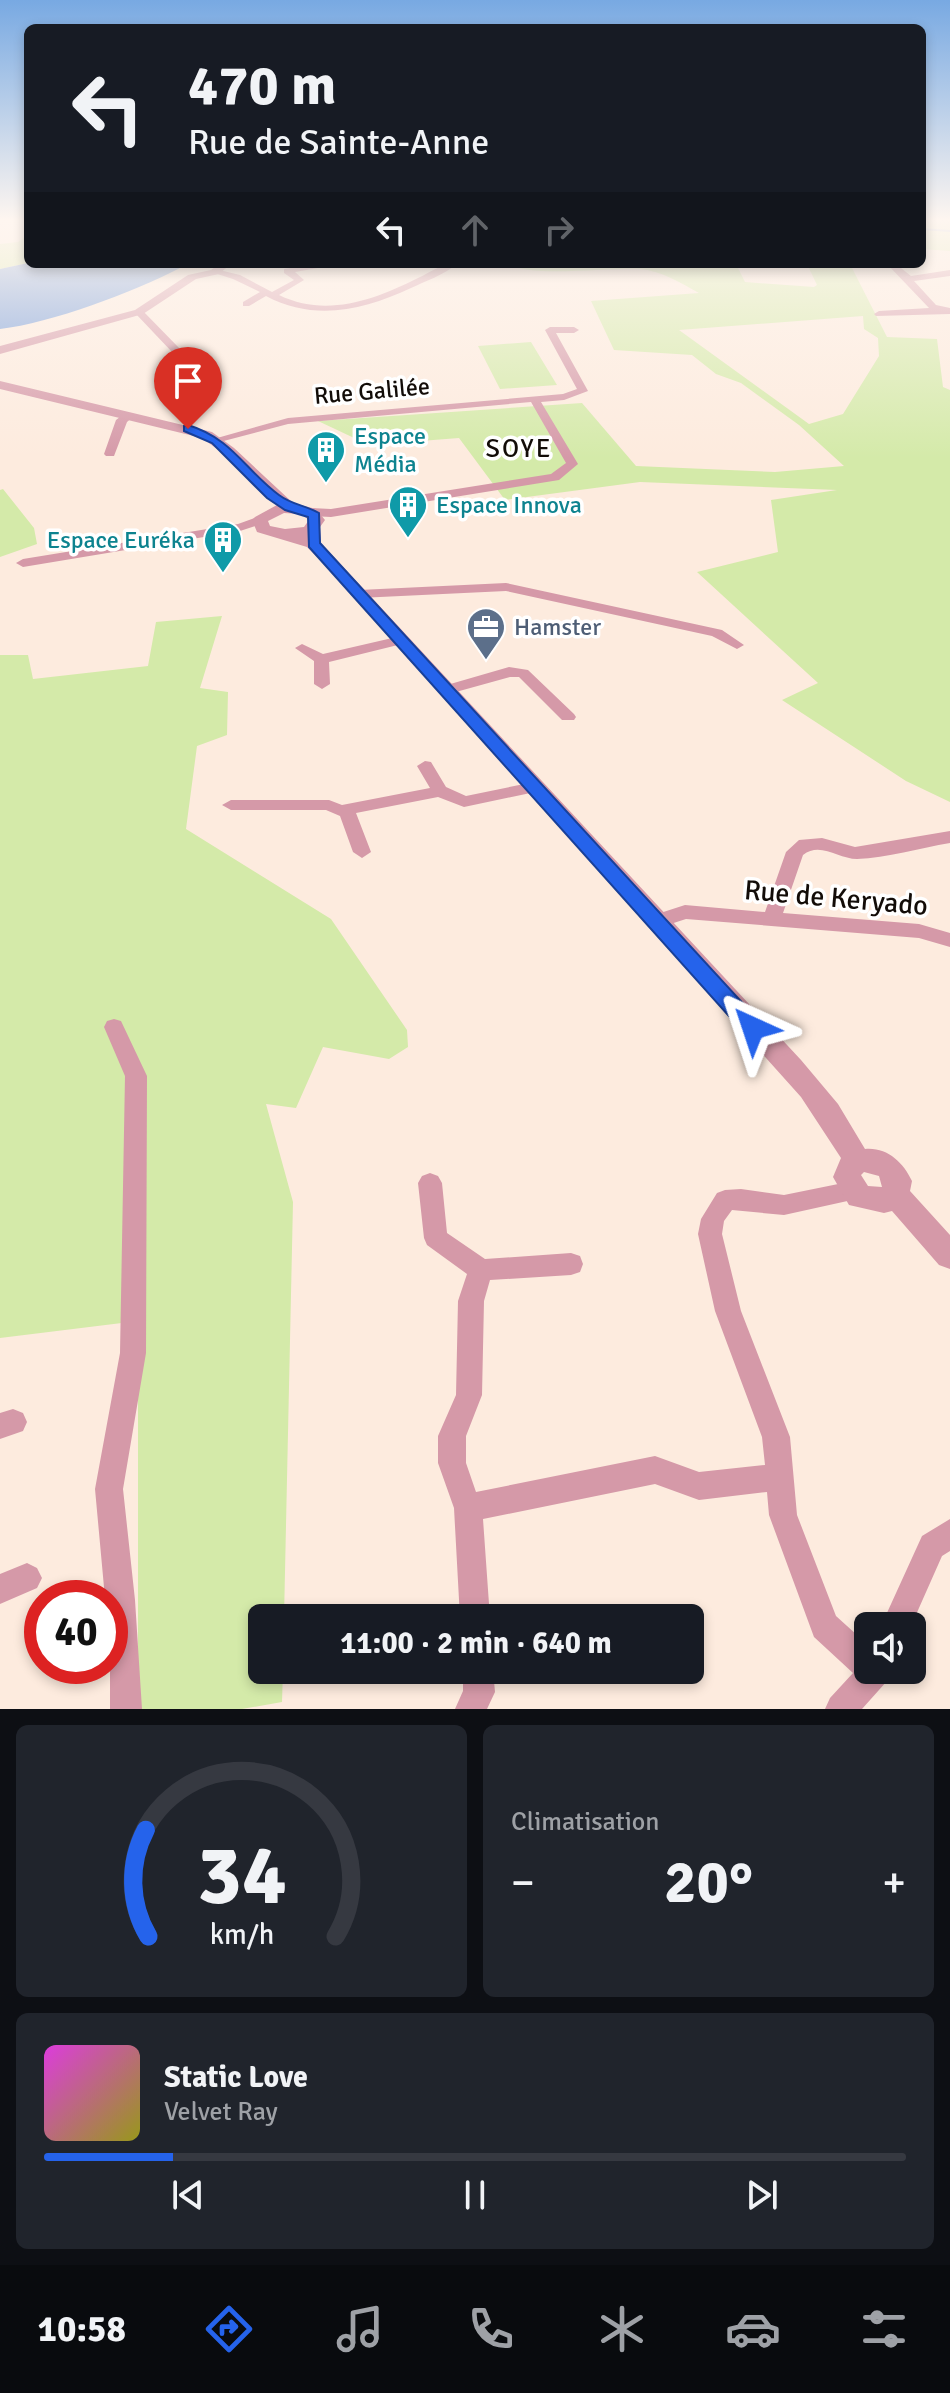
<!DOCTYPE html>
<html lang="fr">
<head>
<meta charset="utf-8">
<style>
	:root { --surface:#171b24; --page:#20242c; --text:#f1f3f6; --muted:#9ea1a6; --line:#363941; --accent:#2563eb }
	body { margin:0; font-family:Signika,sans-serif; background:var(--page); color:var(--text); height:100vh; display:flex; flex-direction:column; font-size:30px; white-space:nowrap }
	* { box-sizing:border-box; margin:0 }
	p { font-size:26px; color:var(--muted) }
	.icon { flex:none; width:44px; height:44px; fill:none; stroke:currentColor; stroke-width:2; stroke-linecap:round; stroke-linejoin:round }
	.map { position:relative; height:1709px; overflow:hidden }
	.panel { display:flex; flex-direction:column; gap:16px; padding:16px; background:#0d0f14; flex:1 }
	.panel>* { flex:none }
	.banner { position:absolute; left:24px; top:24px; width:902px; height:244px; border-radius:12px; box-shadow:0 4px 12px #0003; background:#171b24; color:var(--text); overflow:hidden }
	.buttons { position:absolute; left:854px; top:1612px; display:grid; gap:16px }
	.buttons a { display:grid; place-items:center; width:72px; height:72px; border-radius:12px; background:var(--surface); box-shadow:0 4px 12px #0003; font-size:40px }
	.speed { position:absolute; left:24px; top:1580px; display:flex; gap:16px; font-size:40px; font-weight:700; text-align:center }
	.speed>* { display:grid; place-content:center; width:104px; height:104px; border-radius:50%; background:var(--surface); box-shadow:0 4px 12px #0003; line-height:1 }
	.speed .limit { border:12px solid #d22; background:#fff; color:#111 }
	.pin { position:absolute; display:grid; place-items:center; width:68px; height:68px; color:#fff; margin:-82px -34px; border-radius:50% 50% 50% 0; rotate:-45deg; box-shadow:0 0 8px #0007 }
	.pin .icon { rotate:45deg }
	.me { position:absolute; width:88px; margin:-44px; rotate:318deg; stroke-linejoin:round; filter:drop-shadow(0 0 6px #0008) }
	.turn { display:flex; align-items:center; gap:28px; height:168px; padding:0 32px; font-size:36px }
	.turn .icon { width:104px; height:104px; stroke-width:2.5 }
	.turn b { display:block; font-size:56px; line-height:68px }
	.lanes { display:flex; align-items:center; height:76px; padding:0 32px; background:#0003; justify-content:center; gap:40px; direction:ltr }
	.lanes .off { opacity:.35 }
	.big { font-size:60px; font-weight:800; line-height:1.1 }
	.panel .tile { flex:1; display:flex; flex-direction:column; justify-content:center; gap:12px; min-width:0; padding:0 28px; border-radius:12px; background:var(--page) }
	.panel .dial { align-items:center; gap:0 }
	.dial svg { height:208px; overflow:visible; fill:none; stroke:var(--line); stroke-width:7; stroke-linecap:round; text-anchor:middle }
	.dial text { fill:var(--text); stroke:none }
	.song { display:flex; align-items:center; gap:24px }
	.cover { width:96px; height:96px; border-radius:12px; background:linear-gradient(135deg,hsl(300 70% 55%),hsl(60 70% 35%)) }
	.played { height:8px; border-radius:4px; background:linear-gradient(90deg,var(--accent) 15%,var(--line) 15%) }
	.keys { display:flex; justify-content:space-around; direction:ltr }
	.heat { display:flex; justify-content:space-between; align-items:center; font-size:44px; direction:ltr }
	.panel .tiles { flex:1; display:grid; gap:16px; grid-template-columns:1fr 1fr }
	.tile:last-child { grid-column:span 2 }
	.trip { position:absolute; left:248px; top:1604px; width:456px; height:80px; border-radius:12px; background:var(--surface); box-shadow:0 4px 12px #0003; font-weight:800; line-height:80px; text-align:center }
	.tab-bar { display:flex; height:128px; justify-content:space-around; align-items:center; background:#090b0e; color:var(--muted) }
	.tab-bar .icon { width:56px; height:56px }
	.tab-bar .selected { color:var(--accent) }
	.tab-bar b { font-size:36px; color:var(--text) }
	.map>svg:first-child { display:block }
</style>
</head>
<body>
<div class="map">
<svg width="950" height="1709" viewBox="0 0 950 1709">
	<rect width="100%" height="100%" fill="#fdebde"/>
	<path fill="#d4eaa9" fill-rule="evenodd" d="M922,219H950V251L922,249Z
		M28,235V263L0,269V244L18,242Z
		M509,264H736L745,282L814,287L817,285L807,264H850L887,337L937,339L943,387L950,390V802L906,781L782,700L818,683L697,572L778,552L771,500L837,490L640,482L505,500L459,438L369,445L318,421L582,403L636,466L775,472L844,466L799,425L741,383L716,374L692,355L614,350L591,301L699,293C681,283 661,271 641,269C612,267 529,278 509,264ZM863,316L864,329L878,338L879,356L843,414L809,424L679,330Z
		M531,342L557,385L500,389L478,346Z
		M3,489L34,528L37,544L0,557V490Z
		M222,616L200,688L228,692L227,735L197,746L186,829L331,919L407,1030L408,1047L389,1059L323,1047L296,1108L266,1104L293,1202L284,1618H262V1670H283L282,1702L242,1709H138V1321L0,1338V655H28L33,679L148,666L156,622Z"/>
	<path fill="#7099da" d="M28,263L176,264L180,268C134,292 51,323 0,329V269Z"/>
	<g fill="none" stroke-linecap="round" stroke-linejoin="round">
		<path stroke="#7099da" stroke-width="2" d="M922,229L950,231"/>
		<path fill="#d599a8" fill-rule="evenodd" d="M317,264L318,268L295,272L304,280L279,295C326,318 374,300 418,278C433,271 442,263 456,265C443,275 426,281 411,288C364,310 315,322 266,296L249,306H243V302L260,292L233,279L211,272L215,269L240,275L272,292L294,280L284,273V269Z
			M887,264H896L911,276L950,270V276L914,281L936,305L950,308V314L876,316L874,314L879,311L929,308Z
			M136,310H142L182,351L183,357L169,383L160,381L173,357L172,352L136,314Z
			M550,327H574L579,330L574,333H556L588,391L564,400L541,402L578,464L559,480L331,517L311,516L305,512L311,508L331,509L551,474L566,463L531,402L288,424L216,443L210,440L288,418L563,394L577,389L545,330Z
			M125,413L135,415L127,422L114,456H106L104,454L116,420Z
			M260,516L264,517V523L240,531L23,567L16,563L23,559L238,524Z
			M506,583L722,630L744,645L737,649L712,636L506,591L359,598L352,594L359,590Z
			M401,636L408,640L406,643L329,662L330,684L322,689L314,684V661L295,648L302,644L323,654Z
			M509,667L528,670L574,714L576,717L574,720H562L519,677H510L445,695L437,690L440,687Z
			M425,761L431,762L446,787L466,796L534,782L542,787L540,791L464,807L438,797L356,813L371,852L362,858L353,852L340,816L326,810H231L222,805L231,800H329L342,805L430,788L417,766Z
			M950,831V843C920,848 887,858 857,859C839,859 820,841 803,855L783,913L919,924L950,933V947L919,938L686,919L658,928L651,926L648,921L651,916L685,905L765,912L786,852L799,840L822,838L855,847Z
			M114,1019L121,1021L147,1076L146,1353L123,1489L135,1600L142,1709H110V1598H105L95,1489L120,1353L125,1076L104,1027L107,1021Z
			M430,1173L438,1176L442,1183L447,1233L485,1259L571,1253L580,1256L583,1264L580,1272L571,1275L490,1280L484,1301L482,1395L466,1436V1463L476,1492L655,1456L699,1472L765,1465L762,1437L715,1311L698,1234L701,1219L717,1193L725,1190L741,1189L784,1195L853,1181L861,1184L865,1191L861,1198L784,1215L732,1210L724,1221L722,1234L741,1311L790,1437L797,1515L836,1616L868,1645V1670H891L887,1681L862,1709H825L830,1698L853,1673L814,1637L769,1515L767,1492L699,1500L655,1484L483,1519L490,1618H460L454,1508L438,1463V1436L456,1395L458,1301L467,1274L427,1245L424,1238L418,1183L422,1176Z
			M13,1409L23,1413L27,1422L23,1431L0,1439V1413Z
			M950,1519V1551L942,1556L911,1626H881L922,1536Z
			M27,1563L37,1568L42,1578L37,1588L0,1604V1574Z
			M463,1670H493L495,1692L487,1709H455L463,1691Z"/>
		<path fill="#d599a8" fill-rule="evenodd" d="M219,264H231L219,274L196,279L143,314L0,354V346L135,310L188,275L211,270Z
			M0,381L212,432L234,448L293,503L316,509L325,520L320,527L321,543L801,1060L838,1104L865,1149C887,1147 903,1162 912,1181L910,1191L950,1235V1269L939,1265L892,1211L884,1213L849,1205L833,1177L841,1158L801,1097L323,563L307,547L257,532L252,520L255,517L277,505L224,454L202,438L0,389ZM284,513L301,514L309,520L304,527L285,529L270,526L268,521ZM864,1172L879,1176L882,1187L868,1186L861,1175Z"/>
	</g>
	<linearGradient id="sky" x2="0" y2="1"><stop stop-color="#78a9e2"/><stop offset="0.48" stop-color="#fef6f0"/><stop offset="1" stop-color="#fef6f0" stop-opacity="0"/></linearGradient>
	<rect width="950" height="458" fill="url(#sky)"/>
	<path fill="#2563eb" stroke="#184099" stroke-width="2" d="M188,425C233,439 244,469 279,495C292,505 305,505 319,513L320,543L760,1022L763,1028L760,1034H745L309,547L308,517L285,510L267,498L212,443L184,431V426Z"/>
	<defs>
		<g id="building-pin" transform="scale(2)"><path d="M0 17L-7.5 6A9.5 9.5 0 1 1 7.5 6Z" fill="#0f9aa8" stroke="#fff"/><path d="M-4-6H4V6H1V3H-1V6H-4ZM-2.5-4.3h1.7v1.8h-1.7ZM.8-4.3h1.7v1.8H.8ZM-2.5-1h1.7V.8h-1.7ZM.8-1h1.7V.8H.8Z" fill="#fff"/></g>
		<g id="office-pin" transform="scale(2)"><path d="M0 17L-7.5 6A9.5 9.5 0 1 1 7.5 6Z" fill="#5c6f8a" stroke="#fff"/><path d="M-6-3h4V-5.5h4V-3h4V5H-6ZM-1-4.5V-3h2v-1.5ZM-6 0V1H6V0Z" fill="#fff"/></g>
	</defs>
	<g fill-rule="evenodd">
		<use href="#building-pin" x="326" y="450"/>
		<use href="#building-pin" x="408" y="505"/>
		<use href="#building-pin" x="223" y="540"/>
		<use href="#office-pin" x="486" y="627"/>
	</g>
	<g text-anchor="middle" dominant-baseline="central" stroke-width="7" stroke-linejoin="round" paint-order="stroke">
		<g font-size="24" fill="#120c08" stroke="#fff">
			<text transform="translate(372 391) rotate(-5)">Rue Galilée</text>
		</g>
		<g font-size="24" fill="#0d838f" stroke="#fff" text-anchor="start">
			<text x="354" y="436">Espace<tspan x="354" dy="28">Média</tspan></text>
			<text x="436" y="505">Espace Innova</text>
			<text x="195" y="540" text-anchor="end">Espace Euréka</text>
		</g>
		<g font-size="24" fill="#4e5e75" stroke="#fff" text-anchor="start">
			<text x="514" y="627">Hamster</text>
		</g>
		<g font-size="26" letter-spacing="2" fill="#120c08" stroke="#fff">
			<text x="519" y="449">SOYE</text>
		</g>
		<g font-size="28" fill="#120c08" stroke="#fff">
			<text transform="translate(836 898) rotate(5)">Rue de Keryado</text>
		</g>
	</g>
</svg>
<div class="buttons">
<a><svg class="icon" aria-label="sound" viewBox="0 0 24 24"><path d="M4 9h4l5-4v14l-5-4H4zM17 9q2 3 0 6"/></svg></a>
</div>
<div class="speed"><div class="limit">40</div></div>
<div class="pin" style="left:188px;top:429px;background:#d93025"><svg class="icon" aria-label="arrive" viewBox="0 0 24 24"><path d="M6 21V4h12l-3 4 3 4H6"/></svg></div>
<svg class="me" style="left:753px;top:1028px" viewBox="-20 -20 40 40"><path d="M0-17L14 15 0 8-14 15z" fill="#2563eb" stroke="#fff" stroke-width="4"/></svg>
<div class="trip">11:00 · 2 min · 640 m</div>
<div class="banner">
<div class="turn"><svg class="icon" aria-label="left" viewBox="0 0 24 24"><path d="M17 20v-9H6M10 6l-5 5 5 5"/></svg><div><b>470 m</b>Rue de Sainte-Anne</div></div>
<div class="lanes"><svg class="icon" aria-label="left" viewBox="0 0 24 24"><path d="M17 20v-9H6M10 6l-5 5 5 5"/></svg><svg class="icon off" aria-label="ahead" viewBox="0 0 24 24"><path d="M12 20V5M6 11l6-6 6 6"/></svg><svg class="icon off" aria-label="right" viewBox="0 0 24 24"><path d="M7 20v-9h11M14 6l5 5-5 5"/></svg></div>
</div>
</div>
<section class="panel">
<div class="tiles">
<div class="tile dial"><svg viewBox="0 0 100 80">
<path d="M14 69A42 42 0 1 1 86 69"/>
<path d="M14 69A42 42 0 0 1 13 28" stroke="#2563eb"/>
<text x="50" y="56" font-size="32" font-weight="700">34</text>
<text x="50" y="72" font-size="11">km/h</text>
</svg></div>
<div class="tile"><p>Climatisation</p>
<div class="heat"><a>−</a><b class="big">20°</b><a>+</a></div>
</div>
<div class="tile">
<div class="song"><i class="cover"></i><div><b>Static Love</b><p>Velvet Ray</p></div></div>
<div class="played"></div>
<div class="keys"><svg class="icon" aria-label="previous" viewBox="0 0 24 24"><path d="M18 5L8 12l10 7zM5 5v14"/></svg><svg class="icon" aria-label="pause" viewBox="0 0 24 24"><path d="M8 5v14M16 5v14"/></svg><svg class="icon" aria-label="next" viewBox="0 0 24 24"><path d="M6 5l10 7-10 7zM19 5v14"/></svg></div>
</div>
</div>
</section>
<nav class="tab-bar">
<b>10:58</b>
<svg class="icon selected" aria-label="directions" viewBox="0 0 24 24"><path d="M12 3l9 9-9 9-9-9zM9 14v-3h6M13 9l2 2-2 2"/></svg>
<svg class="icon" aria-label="music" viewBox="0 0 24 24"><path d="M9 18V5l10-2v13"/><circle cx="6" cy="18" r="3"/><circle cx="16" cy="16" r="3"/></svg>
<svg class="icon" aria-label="phone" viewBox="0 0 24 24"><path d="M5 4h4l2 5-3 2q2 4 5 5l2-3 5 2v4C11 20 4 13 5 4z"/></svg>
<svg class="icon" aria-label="climate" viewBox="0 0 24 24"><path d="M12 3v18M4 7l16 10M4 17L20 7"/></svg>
<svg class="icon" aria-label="car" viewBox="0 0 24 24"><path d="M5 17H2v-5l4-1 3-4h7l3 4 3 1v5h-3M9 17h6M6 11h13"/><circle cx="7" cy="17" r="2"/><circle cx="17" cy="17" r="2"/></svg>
<svg class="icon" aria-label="filters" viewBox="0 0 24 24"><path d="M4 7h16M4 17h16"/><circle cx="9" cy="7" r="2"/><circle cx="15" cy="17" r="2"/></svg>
</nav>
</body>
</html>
